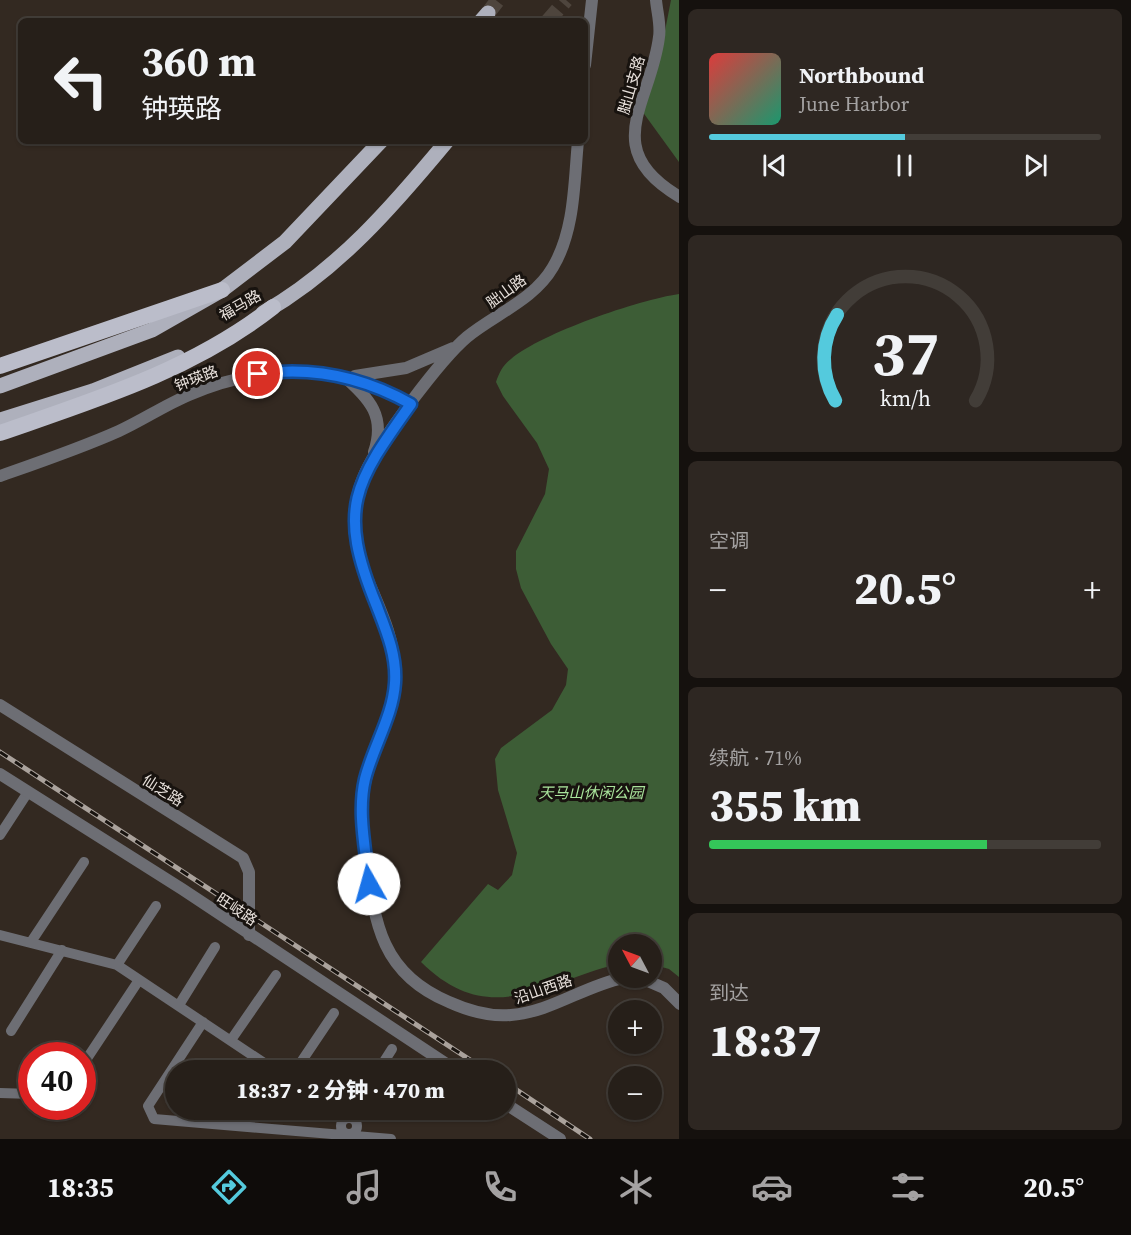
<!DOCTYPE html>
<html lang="zh">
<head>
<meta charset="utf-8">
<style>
	:root { --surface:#261f19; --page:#2e2722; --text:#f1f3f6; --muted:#a4a2a2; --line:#423d38; --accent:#54cadd }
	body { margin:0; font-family:"Source Serif 4","Noto Sans SC",serif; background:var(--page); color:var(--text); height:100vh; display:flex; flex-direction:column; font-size:22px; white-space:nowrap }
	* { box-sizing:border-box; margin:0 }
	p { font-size:20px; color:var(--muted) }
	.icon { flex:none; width:33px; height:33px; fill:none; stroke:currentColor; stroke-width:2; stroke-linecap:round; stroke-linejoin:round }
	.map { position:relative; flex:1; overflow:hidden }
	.drawer { display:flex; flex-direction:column; gap:9px; padding:9px; background:#15110e; width:452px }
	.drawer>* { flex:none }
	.banner { position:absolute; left:18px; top:18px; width:570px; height:126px; border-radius:9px; box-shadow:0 2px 4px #0004,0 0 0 2px var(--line); background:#261f19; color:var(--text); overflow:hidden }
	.needle { width:39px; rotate:311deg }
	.fabs { position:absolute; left:608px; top:934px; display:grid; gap:12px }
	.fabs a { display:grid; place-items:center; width:54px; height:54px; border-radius:50%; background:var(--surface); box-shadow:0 2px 4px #0004,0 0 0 2px var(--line); font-size:30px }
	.speed { position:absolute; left:18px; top:1042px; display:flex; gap:12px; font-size:30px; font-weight:700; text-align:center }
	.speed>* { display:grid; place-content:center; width:78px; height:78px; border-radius:50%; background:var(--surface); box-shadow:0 2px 4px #0004,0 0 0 2px var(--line); line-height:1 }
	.speed .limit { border:9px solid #d22; background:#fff; color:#111 }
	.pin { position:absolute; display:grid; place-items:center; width:51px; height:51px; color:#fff; margin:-26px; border:3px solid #fff; border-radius:50%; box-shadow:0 2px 6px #0007 }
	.me { position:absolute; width:66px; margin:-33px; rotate:353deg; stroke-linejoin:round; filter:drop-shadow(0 0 4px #0008) }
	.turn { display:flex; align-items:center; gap:21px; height:126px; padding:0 24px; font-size:27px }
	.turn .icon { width:78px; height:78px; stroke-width:2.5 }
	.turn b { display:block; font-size:42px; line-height:51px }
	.big { font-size:45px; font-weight:800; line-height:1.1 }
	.drawer .card { flex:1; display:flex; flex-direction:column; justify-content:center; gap:9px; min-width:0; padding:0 21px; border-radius:9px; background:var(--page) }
	.drawer .dial { align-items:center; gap:0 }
	.dial svg { height:156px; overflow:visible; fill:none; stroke:var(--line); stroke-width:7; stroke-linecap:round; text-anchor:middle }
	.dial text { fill:var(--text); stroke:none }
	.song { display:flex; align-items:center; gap:18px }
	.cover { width:72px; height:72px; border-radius:9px; background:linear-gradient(135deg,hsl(0 70% 55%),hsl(160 70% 35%)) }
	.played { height:6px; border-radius:3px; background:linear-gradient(90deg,var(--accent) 50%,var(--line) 50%) }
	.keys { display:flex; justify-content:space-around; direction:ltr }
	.heat { display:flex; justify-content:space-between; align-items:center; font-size:33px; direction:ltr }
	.charge { height:9px; border-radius:4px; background:linear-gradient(90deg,#34c759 71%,var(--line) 0) }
	.trip { position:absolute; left:165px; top:1060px; width:351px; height:60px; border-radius:30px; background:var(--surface); box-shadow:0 2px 4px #0004,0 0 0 2px var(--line); font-weight:800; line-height:60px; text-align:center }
	.tab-bar { display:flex; height:96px; justify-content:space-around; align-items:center; background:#0f0c0a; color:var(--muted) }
	.tab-bar .icon { width:42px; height:42px }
	.tab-bar .active { color:var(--accent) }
	.tab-bar b { font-size:27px; color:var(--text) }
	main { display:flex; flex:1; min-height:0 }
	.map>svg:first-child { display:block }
</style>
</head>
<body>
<main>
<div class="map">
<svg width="680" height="1139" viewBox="0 0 680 1139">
	<rect width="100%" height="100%" fill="#332921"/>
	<path fill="#3d5d36" d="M671,0H679V162L642,111L663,41Z
		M679,294V977L669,969L651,964V945H618V964C543,982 490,1030 421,962L488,884L498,890L512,875L517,853L498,790L495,759L501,748L552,710L566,685L568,669L551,644L521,588L516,569V551L545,494L549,469L537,443L503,396L496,382C499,373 503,365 511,359C542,333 638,300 679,294Z"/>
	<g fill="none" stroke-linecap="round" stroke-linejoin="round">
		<path stroke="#4e453d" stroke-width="15" stroke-dasharray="15 8" stroke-linecap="butt" d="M488,13L498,0
			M548,21L566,0"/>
		<path stroke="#6d6e74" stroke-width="10" d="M0,835L28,792
			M0,935L117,965L276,1071
			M31,942L84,862
			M117,965L156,906
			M179,1005L215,947
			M203,1022L148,1106L154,1119L391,1139
			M11,1031L62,950
			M231,1040L276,975
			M82,1066L139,980
			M295,1071L334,1013
			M378,1071L392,1049
			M0,1093L32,1094
			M338,1110L348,1117L353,1110
			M341 1126a8 8 0 1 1 16 0a8 8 0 1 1-16 0Z"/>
		<path stroke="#6d6e74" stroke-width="12" d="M656,0C657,12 661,25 659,37C651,103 598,149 680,197
			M585,65L592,0
			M578,141C574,182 575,230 553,267C534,300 495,314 467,337C441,359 379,441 365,473C329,553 393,598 395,670C397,712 370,748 364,789C360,812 364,836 367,859C374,924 382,974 449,1002C469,1011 490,1017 511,1015C551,1012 584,986 623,978
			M355,376L406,368L453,348
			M345,377C370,400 386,416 374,452
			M0,476C40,462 81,448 119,431C143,420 165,405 189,395C265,363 338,362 411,404
			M0,705L243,858L249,872V935
			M0,774L182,889L457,1071
			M641,978L664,988L680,1004
			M506,1104L560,1139"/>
		<path stroke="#aeb0bc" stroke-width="15" d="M481,21L488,13
			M263,313C338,270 393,206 447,141
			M0,386L152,330L222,290L285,242L381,141
			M0,420L93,391L178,357"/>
		<path stroke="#bbbdca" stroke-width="16" d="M0,366L222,290
			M0,433C95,400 193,370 273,307"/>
		<g stroke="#aaa29c" stroke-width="5">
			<path id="rail" d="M0,752L487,1071
				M506,1083L590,1139"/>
		</g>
		<use href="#rail" stroke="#18130f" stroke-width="3" stroke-dasharray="9" stroke-linecap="butt"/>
	</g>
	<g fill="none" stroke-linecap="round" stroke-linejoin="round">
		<g stroke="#114b97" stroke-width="15">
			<path id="route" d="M258,374C313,366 363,377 411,404C354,484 337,508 376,604C386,630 397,655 395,683C393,716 373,747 365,779C357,813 366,850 369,884"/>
		</g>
		<use href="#route" stroke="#1a73e8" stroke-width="10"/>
	</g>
	<g text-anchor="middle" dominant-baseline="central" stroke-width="6" stroke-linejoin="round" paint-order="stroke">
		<g font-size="15" fill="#e8e1dc" stroke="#18130f">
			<text transform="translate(631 85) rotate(-74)">胐山支路</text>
			<text transform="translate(506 291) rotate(-36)">胐山路</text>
			<text transform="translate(240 305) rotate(-30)">福马路</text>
			<text transform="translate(196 378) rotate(-21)">钟瑛路</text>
			<text transform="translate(163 790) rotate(32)">仙芝路</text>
			<text transform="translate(237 909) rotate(34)">旺岐路</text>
			<text transform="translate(543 989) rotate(-19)">沿山西路</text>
		</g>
		<g font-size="15" font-style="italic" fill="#a9e49b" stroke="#18130f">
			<text x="591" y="792">天马山休闲公园</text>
		</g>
	</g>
</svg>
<div class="fabs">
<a><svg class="needle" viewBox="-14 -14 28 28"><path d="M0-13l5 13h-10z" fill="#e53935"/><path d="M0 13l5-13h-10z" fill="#a4a2a2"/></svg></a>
<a>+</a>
<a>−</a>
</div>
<div class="speed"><div class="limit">40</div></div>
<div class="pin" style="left:258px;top:374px;background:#d93025"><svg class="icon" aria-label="arrive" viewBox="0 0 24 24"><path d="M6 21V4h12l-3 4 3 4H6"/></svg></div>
<svg class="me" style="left:369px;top:884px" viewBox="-20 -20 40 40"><circle r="19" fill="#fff"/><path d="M0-13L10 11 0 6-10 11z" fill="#1a73e8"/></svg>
<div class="trip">18:37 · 2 分钟 · 470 m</div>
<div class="banner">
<div class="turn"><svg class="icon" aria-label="left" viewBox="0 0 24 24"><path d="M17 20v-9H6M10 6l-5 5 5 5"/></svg><div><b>360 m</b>钟瑛路</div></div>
</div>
</div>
<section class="drawer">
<div class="card">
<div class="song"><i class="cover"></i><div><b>Northbound</b><p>June Harbor</p></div></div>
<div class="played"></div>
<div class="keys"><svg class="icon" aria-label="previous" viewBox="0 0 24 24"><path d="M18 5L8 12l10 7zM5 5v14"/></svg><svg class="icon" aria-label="pause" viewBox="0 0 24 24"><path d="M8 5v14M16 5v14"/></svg><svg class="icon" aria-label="next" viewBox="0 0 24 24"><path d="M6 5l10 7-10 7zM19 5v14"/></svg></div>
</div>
<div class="card dial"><svg viewBox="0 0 100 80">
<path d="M14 69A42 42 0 1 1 86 69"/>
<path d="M14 69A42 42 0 0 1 15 25" stroke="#54cadd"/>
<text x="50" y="56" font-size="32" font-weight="700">37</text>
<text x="50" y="72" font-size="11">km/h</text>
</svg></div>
<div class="card"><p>空调</p>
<div class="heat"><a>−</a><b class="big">20.5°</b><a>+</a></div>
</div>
<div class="card"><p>续航 · 71%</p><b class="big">355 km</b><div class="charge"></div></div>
<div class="card"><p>到达</p><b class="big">18:37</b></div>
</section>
</main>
<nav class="tab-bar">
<b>18:35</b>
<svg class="icon active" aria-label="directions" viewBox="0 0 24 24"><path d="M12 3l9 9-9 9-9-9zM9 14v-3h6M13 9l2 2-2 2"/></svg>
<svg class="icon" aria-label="music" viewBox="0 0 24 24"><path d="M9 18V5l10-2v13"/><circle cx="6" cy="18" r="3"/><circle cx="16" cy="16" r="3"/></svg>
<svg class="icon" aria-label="phone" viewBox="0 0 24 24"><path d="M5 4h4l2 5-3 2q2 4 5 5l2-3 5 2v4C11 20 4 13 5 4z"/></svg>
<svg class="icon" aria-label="climate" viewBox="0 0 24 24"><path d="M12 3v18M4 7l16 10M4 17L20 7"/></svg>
<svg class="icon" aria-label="car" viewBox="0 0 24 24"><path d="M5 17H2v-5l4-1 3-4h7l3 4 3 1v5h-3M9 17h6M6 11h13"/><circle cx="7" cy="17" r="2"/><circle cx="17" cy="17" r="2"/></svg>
<svg class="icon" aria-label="filters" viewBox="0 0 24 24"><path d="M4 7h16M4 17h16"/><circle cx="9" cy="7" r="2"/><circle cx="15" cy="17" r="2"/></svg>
<b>20.5°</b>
</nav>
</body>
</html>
